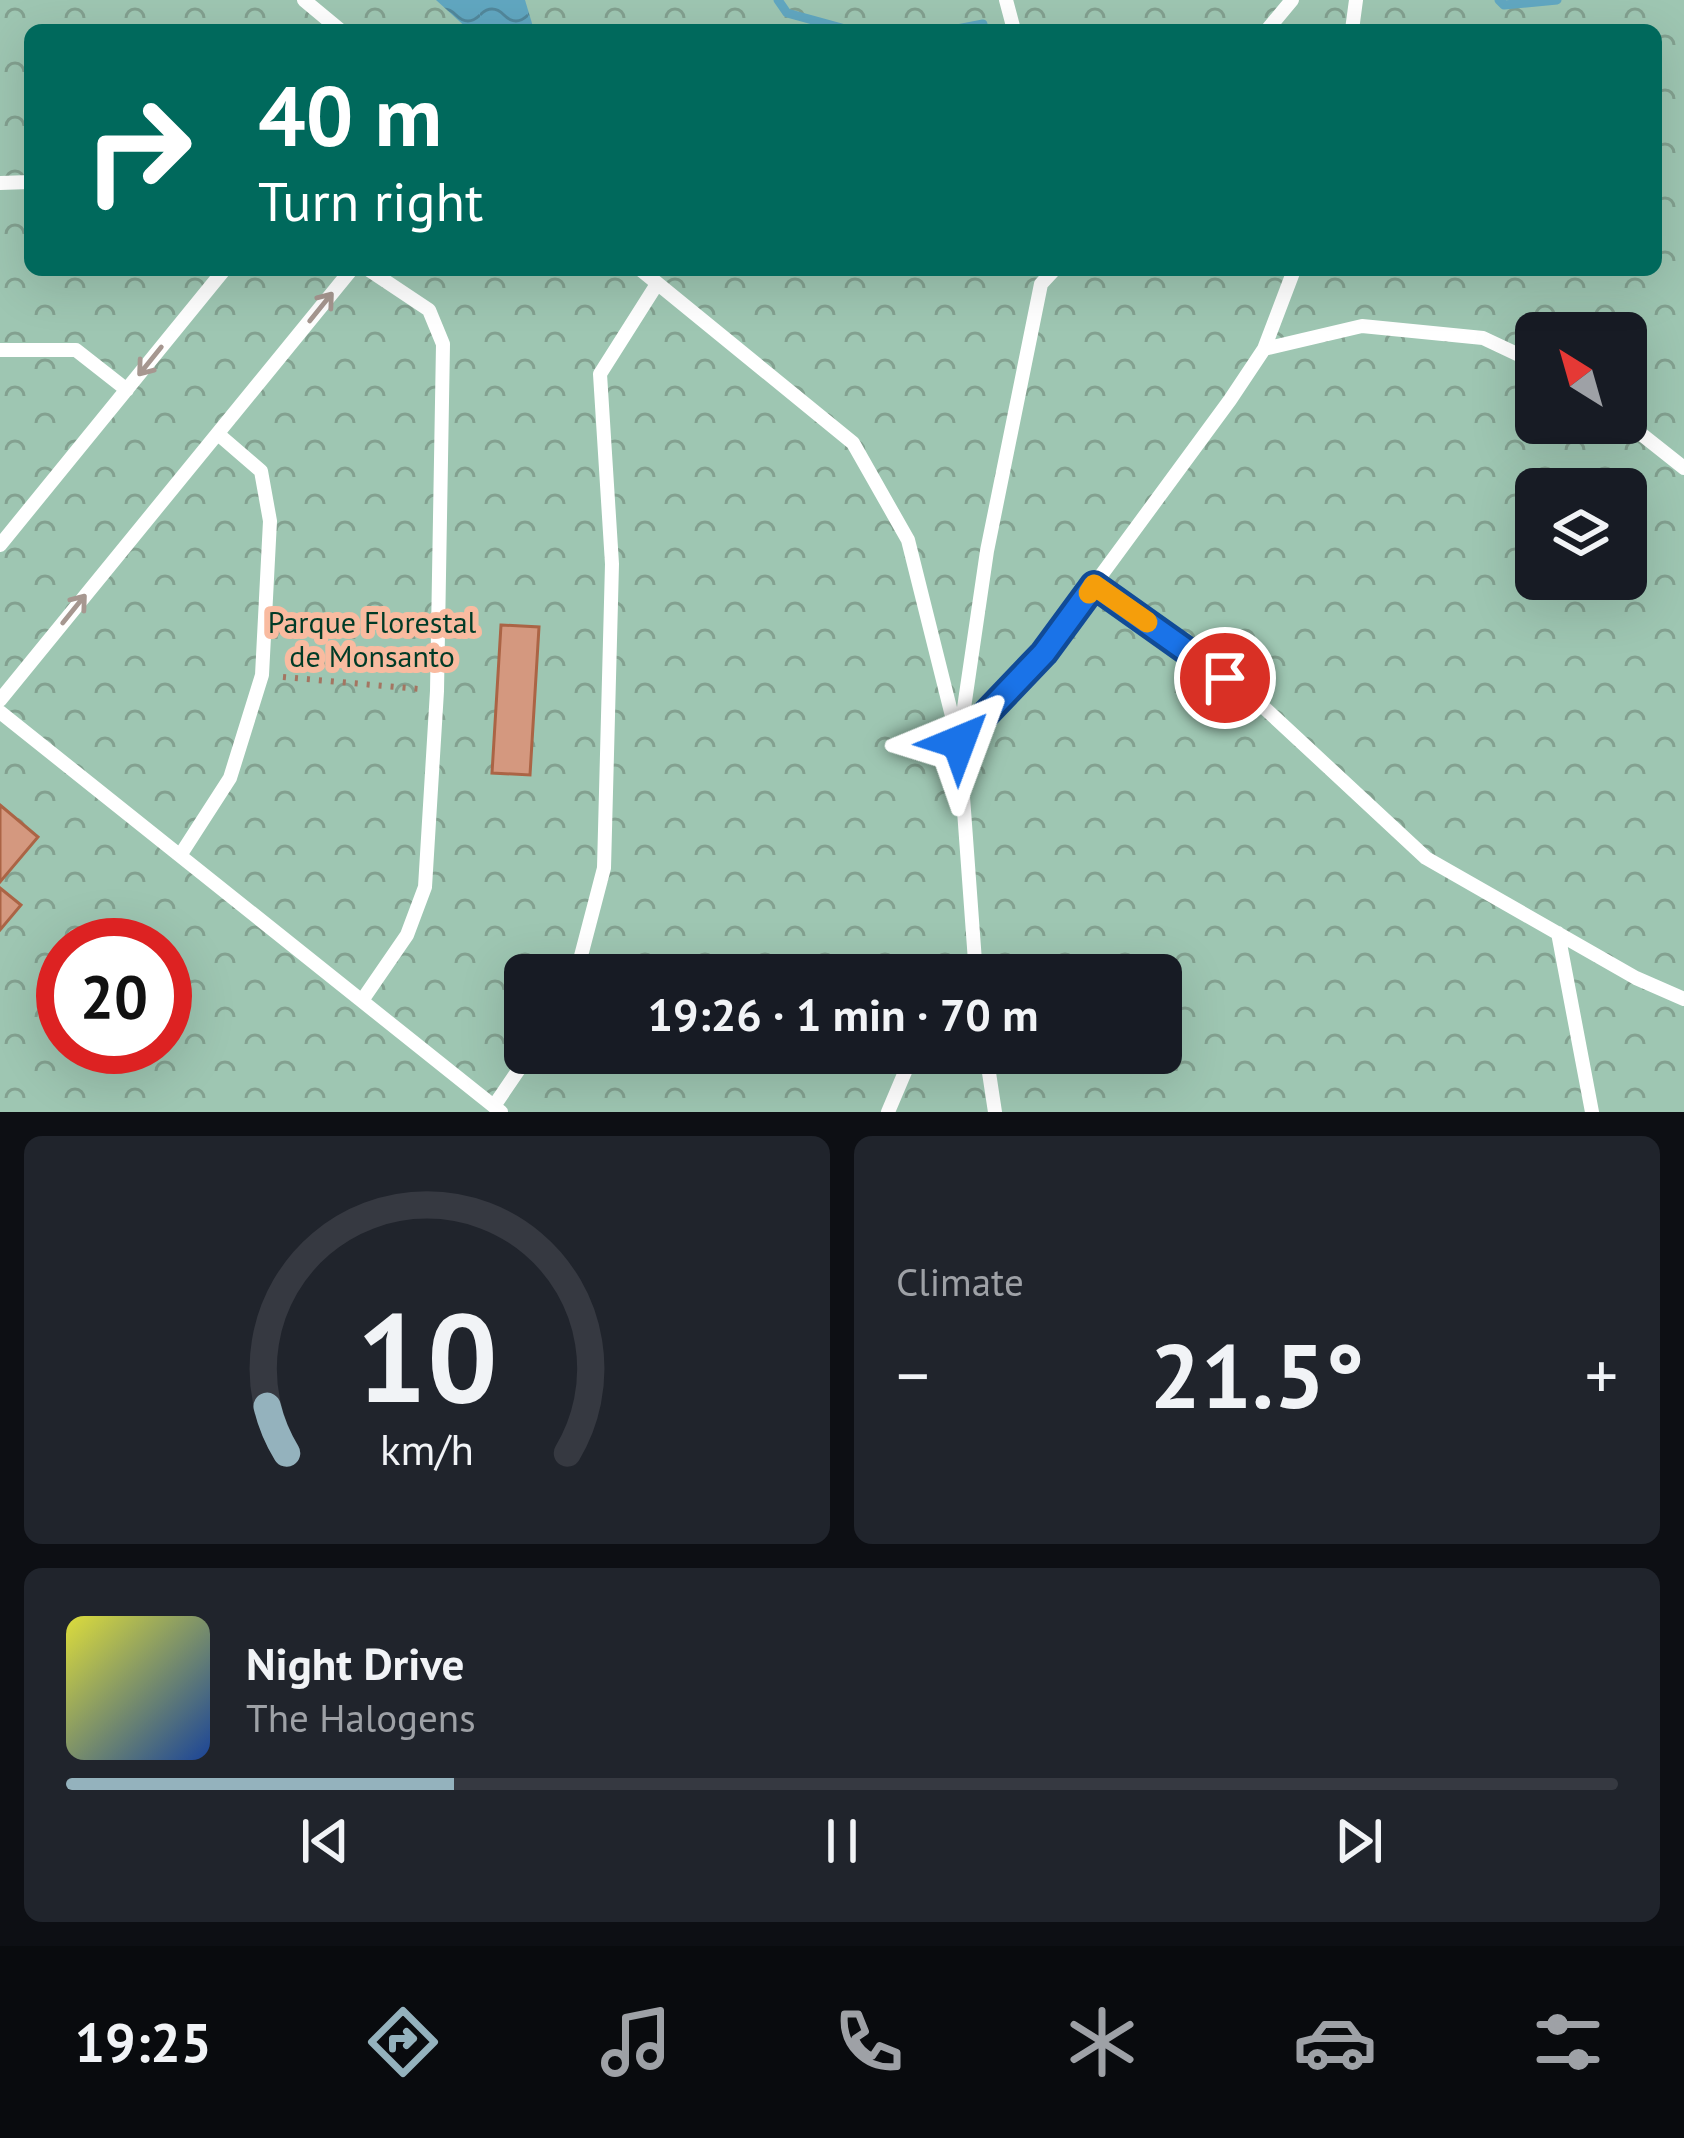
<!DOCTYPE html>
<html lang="en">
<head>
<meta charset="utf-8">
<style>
	:root { --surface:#171b24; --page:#20242c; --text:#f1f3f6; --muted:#9ea1a6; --line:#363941; --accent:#94b2bd }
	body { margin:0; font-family:"PT Sans",sans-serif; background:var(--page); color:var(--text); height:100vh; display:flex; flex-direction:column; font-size:45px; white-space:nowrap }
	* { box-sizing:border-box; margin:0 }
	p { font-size:39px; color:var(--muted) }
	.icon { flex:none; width:66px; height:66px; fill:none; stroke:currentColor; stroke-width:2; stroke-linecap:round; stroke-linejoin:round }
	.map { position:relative; height:1112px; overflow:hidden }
	.details { display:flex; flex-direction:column; gap:24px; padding:24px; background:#0d0f14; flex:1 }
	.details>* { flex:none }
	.guide { position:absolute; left:24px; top:24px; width:1638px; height:252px; border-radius:18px; box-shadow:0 12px 48px #0002; background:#00695c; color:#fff; overflow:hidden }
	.needle { width:78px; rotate:323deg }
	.buttons { position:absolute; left:1515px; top:312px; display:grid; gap:24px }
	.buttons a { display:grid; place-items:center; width:132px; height:132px; border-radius:18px; background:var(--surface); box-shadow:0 12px 48px #0002; font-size:60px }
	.speed { position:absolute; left:36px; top:918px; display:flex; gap:24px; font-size:60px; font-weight:700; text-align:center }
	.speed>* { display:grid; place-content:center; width:156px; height:156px; border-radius:50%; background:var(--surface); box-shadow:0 12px 48px #0002; line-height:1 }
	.speed .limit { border:18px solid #d22; background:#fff; color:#111 }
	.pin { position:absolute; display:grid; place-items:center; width:102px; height:102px; color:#fff; margin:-51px; border:6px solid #fff; border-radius:50%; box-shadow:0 3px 12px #0007 }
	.me { position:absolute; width:132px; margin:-66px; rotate:44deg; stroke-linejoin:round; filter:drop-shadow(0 0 9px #0008) }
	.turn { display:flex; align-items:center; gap:42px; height:252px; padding:0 36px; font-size:54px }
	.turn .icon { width:156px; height:156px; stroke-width:2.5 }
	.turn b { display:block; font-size:84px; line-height:102px }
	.big { font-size:90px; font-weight:700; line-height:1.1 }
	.details .widget { flex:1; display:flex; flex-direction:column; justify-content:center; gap:18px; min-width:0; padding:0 42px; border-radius:18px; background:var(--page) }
	.details .dial { align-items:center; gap:0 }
	.dial svg { height:312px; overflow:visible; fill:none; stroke:var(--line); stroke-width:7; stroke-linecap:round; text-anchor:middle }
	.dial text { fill:var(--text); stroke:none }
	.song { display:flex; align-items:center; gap:36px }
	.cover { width:144px; height:144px; border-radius:18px; background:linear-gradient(135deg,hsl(60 70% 55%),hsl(220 70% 35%)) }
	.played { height:12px; border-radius:6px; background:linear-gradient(90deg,var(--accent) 25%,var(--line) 25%) }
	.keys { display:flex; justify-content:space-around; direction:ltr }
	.heat { display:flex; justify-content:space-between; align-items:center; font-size:66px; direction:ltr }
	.details .tiles { flex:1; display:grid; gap:24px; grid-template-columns:1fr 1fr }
	.widget:last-child { grid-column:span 2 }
	.trip { position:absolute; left:504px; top:954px; width:678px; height:120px; border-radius:18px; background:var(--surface); box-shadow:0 12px 48px #0002; font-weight:700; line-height:120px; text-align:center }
	.menu { display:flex; height:192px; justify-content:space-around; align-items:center; background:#090b0e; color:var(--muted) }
	.menu .icon { width:84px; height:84px }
	.menu .current { color:var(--accent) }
	.menu b { font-size:54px; color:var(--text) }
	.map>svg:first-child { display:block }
</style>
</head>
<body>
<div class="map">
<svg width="1684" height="1112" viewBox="0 0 1684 1112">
	<defs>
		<pattern id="park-crowns" width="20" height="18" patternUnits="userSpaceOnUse" patternTransform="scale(3)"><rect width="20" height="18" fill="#9ec6b2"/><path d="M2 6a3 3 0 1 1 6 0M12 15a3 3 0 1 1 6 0" fill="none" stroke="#83a190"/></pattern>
		<pattern id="water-waves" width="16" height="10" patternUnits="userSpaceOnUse" patternTransform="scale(3)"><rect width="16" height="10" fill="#61a7c1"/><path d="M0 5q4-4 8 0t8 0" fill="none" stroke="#52889c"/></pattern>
	</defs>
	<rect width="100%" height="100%" fill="#f9bba0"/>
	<path fill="url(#park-crowns)" fill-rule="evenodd" d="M0,0H1684V1112H0ZM30,30H1656V270H30ZM1536,333H1626V423H1536ZM1536,489H1626V579H1536ZM63,945H165V1047H63ZM525,975H1161V1053H525Z"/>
	<path fill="url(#water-waves)" d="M436,0H525L534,30H469Z"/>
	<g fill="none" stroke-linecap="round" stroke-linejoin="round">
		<path stroke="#61a7c1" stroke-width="9" d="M778,0L787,13L849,30
			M1499,0L1504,5L1557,0
			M952,30L983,24"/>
	</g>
	<path fill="#d4987f" stroke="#ab6445" stroke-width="3" d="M501,625L539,627L530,775L492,773Z
		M0,805L38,837L0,882Z
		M0,888L21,905L0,930Z"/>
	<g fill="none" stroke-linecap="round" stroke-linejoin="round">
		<path stroke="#a47561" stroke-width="6" stroke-dasharray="3 9" stroke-linecap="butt" d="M283,677L419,689"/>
		<path stroke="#fff" stroke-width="14" d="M304,0L340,30
			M1006,0L1014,30
			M1267,30L1292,0
			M1352,30L1356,0
			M0,183L30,182
			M641,270L853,443L908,540L956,732
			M1264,349L1362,326L1483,338L1536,363
			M0,350H76L127,390
			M1626,422L1684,468
			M0,545L224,270
			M1095,585L1257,701L1426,858L1636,978L1684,999
			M0,700L351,270
			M0,712L501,1112
			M959,742L1044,653L1230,400L1264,349L1294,270
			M181,854L230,778L262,675L270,521L261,471L218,434
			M1558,933L1592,1112
			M576,975L604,868L612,564L600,374L657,284
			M976,975L959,742L987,551L1041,284L1054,270
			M363,999L407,935L425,887L437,691L443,344L429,310L369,270
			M986,1053L995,1112
			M494,1106L530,1053
			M888,1112L913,1053"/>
	</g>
	<defs><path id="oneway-shaft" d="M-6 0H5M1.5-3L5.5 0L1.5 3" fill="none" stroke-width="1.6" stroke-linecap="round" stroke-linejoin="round" transform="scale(3)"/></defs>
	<g stroke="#a69790">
		<use href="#oneway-shaft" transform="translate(321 307) rotate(-51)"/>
		<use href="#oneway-shaft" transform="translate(150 361) rotate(129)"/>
		<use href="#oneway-shaft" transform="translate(74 609) rotate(-51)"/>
	</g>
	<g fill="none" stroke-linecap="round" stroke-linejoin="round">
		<g stroke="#114b97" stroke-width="30">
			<path id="route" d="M959,742L1044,653L1094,585L1225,678"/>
		</g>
		<use href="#route" stroke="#1a73e8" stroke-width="21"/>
		<path stroke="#f59e0b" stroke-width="21" d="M1089,593L1094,585L1147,622"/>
	</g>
	<g text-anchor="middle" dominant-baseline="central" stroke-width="12" stroke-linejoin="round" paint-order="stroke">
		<g font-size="30" fill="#003b27" stroke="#f9bba0">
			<text x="372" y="621">Parque Florestal<tspan x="372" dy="34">de Monsanto</tspan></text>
		</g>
	</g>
</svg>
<div class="buttons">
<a><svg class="needle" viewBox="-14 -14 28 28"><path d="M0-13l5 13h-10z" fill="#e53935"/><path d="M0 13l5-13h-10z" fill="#9ea1a6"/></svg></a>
<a><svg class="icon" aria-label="layers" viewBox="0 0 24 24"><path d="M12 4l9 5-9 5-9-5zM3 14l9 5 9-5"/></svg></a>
</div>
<div class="speed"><div class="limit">20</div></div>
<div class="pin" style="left:1225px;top:678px;background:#d93025"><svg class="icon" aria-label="arrive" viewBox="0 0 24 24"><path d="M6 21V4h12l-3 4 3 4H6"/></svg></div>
<svg class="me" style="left:959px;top:742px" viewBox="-20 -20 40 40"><path d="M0-17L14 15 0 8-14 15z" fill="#1a73e8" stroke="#fff" stroke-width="4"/></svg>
<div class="trip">19:26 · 1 min · 70 m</div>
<div class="guide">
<div class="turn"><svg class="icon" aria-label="right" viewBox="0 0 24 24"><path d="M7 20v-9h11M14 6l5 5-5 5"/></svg><div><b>40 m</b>Turn right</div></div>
</div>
</div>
<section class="details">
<div class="tiles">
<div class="widget dial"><svg viewBox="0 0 100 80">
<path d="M14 69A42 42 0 1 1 86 69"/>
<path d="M14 69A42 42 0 0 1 9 57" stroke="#94b2bd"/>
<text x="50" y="56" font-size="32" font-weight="700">10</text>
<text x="50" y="72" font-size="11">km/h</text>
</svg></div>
<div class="widget"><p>Climate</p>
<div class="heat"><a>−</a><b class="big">21.5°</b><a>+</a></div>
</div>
<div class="widget">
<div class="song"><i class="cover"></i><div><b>Night Drive</b><p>The Halogens</p></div></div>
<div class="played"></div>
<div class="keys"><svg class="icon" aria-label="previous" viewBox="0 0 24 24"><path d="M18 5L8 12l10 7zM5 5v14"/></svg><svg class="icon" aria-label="pause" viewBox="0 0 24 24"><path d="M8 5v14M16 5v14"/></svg><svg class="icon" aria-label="next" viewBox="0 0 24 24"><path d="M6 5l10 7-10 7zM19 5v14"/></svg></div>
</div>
</div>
</section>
<nav class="menu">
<b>19:25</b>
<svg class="icon current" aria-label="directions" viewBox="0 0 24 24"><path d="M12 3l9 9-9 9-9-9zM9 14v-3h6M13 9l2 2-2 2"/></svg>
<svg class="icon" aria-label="music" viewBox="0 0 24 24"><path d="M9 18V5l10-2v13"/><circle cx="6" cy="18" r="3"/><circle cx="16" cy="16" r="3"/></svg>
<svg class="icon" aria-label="phone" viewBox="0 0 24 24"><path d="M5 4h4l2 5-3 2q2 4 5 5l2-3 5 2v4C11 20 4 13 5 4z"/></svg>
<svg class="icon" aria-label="climate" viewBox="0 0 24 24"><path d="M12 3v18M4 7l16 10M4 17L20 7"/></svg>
<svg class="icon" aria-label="car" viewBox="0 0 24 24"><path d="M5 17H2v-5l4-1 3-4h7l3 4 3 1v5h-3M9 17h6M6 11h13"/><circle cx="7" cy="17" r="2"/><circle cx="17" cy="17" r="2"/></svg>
<svg class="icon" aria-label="filters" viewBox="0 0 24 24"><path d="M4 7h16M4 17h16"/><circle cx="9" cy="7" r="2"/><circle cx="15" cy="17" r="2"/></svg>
</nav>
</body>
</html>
